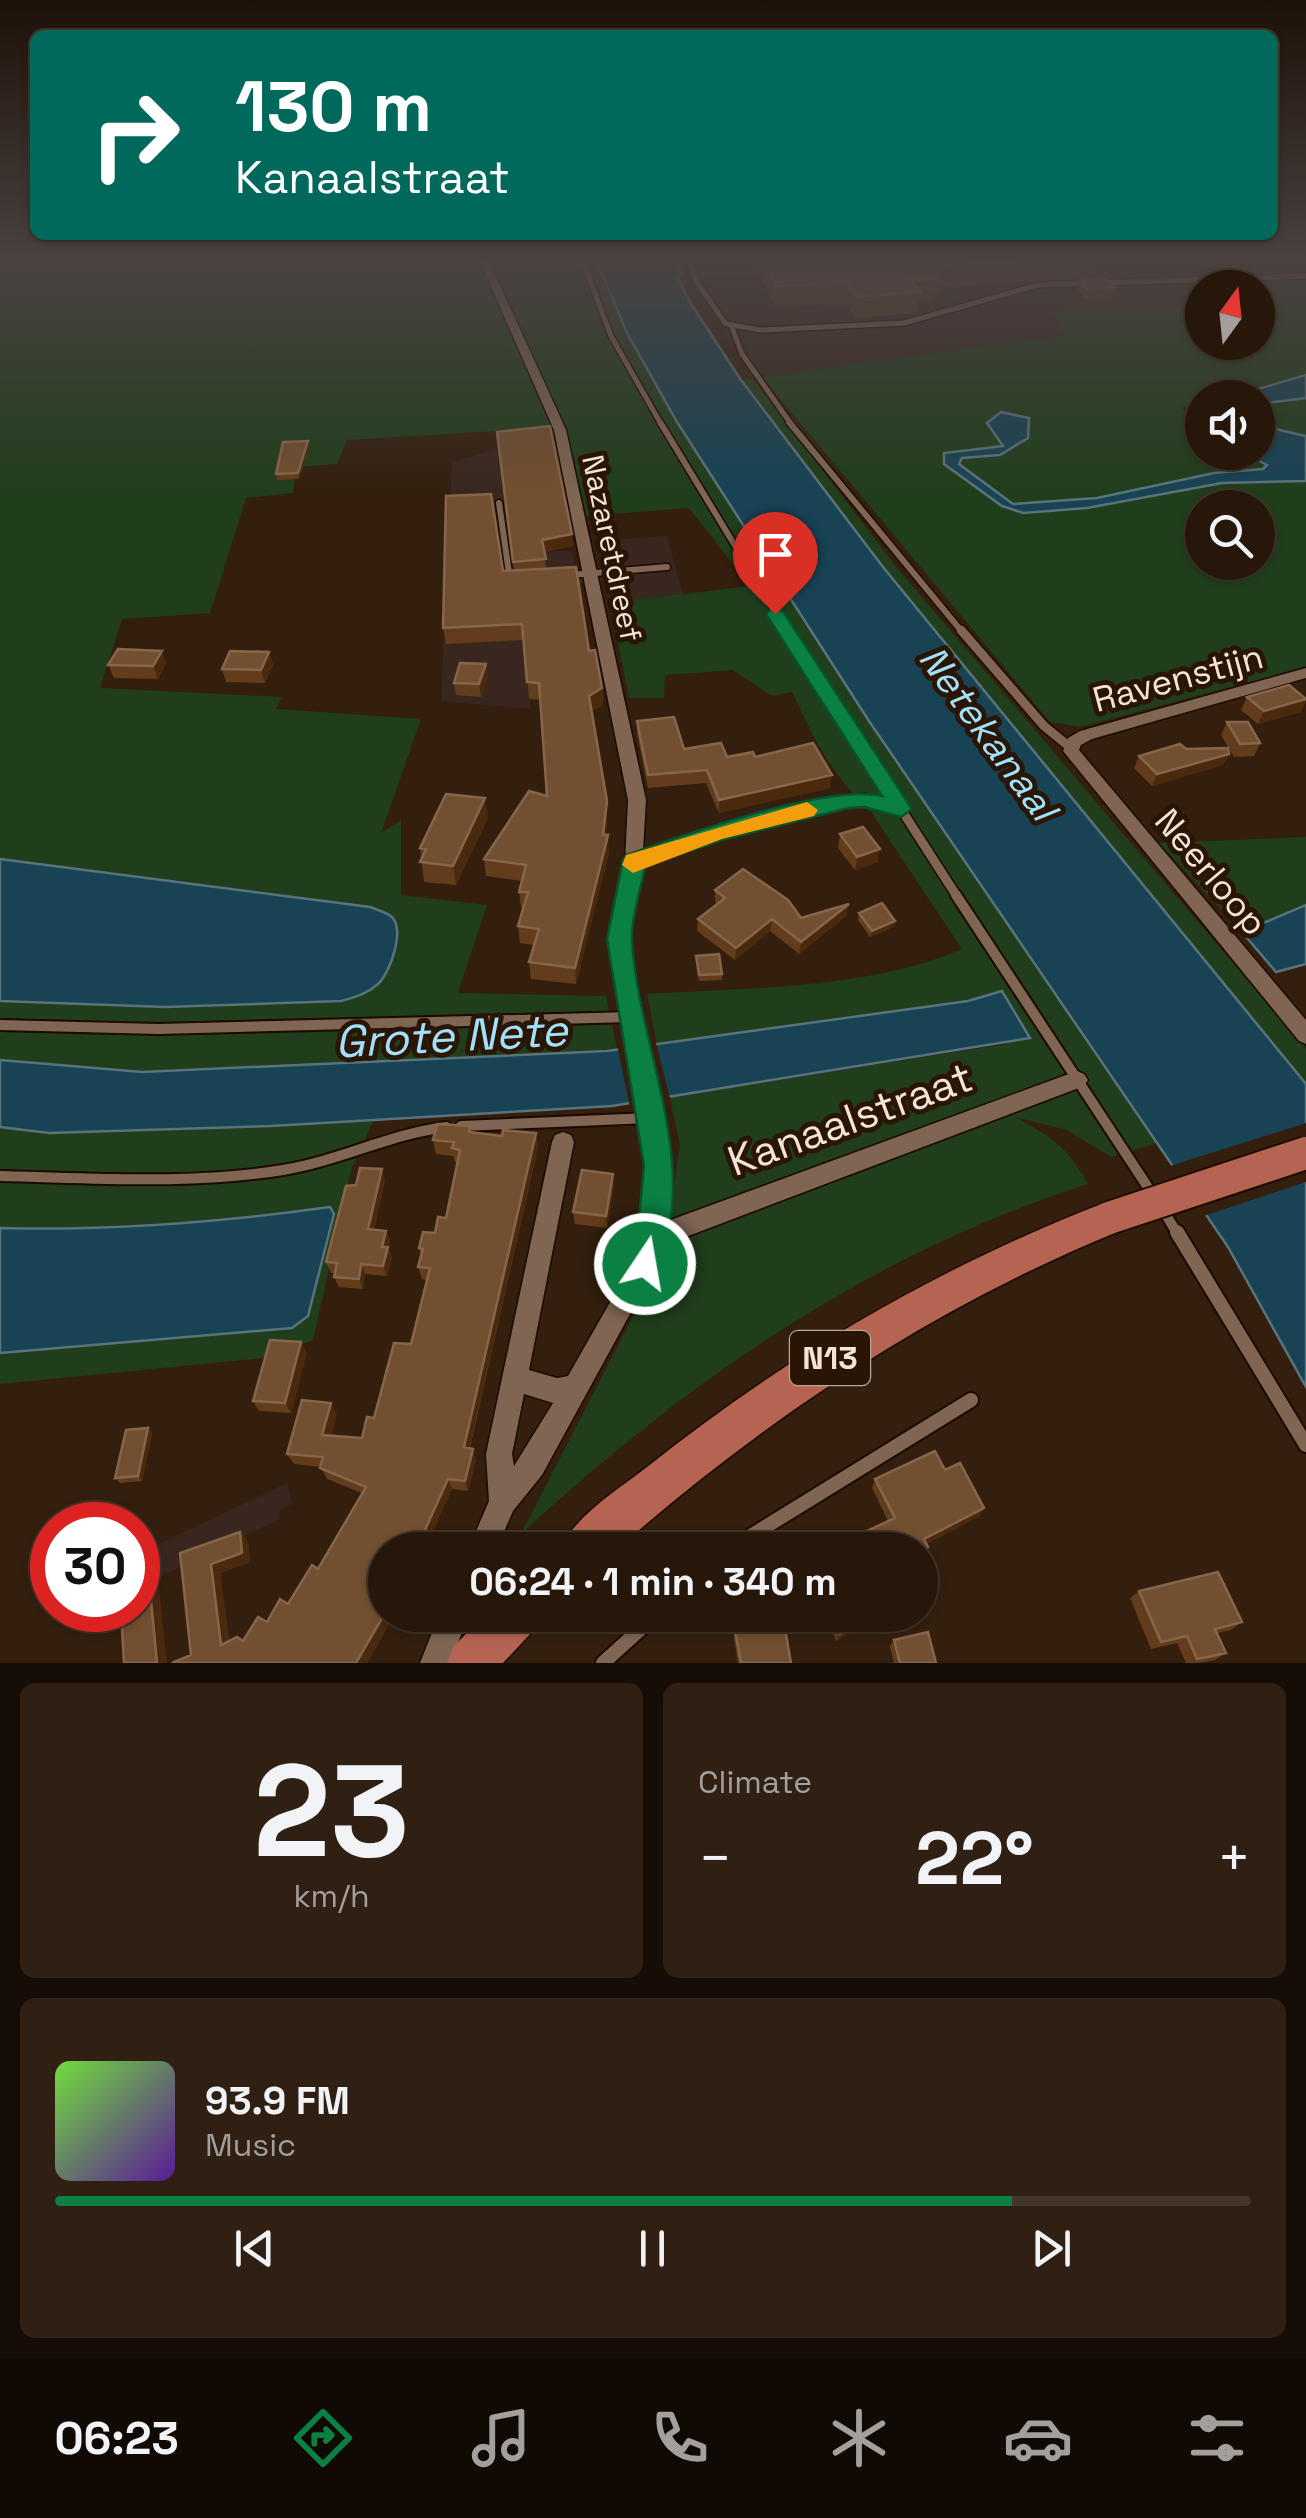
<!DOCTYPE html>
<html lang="en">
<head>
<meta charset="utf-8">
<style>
	:root { --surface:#27170a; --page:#2f2013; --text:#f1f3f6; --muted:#a49f9c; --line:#43362b; --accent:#0b8043 }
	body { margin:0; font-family:"Space Grotesk",sans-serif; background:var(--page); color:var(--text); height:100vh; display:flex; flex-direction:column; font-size:38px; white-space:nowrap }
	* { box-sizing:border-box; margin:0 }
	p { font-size:32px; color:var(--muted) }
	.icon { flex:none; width:55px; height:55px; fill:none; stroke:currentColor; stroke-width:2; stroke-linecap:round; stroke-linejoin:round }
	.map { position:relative; height:1663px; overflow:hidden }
	.sheet { display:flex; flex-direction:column; gap:20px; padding:20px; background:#150d06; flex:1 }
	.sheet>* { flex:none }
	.banner { position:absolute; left:30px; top:30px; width:1248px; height:210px; border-radius:15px; box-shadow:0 2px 8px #0004,0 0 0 2px var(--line); background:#00695c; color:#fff; overflow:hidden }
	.needle { width:65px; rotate:15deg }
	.controls { position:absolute; left:1185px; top:270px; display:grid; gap:20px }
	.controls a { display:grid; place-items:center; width:90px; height:90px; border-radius:50%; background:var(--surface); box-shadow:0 2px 8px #0004,0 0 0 2px var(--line); font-size:50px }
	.speed { position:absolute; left:30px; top:1502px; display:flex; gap:20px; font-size:50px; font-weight:700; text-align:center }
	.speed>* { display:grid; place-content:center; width:130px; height:130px; border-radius:50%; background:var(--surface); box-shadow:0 2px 8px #0004,0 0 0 2px var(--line); line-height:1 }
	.speed .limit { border:15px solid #d22; background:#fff; color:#111 }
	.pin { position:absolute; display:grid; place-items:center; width:85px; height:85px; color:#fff; margin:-102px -42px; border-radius:50% 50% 50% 0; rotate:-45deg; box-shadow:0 0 10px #0007 }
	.pin .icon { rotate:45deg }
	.me { position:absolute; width:110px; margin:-55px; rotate:12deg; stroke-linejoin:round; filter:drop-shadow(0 0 8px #0008) }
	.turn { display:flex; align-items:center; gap:35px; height:210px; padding:0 40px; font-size:45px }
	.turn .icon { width:130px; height:130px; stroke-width:2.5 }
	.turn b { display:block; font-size:70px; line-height:85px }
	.big { font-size:75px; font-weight:700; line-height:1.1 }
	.sheet .tile { flex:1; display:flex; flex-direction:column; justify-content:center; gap:15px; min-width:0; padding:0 35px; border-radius:15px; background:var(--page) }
	.sheet .dial { align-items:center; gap:0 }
	.dial b { font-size:130px; line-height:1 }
	.song { display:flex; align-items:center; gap:30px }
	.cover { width:120px; height:120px; border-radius:15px; background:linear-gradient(135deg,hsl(100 70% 55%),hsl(270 70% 35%)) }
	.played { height:10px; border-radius:5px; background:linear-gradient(90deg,var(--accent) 80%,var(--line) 80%) }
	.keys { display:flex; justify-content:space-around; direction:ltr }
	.heat { display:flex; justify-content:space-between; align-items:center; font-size:55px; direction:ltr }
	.sheet .tiles { flex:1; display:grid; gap:20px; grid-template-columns:1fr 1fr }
	.tile:last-child { grid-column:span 2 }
	.trip { position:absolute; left:368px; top:1532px; width:570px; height:100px; border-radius:50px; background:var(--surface); box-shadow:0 2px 8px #0004,0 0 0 2px var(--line); font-weight:700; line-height:100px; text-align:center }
	.tab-bar { display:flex; height:160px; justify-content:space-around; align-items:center; background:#100904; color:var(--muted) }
	.tab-bar .icon { width:70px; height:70px }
	.tab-bar .current { color:var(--accent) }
	.tab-bar b { font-size:45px; color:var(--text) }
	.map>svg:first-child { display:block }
</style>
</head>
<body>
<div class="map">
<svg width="1306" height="1663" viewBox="0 0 1306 1663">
	<rect width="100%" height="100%" fill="#341f0e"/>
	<path fill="#39271f" d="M684,259H1306V281L1250,282L1256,287L1202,288V308L1053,311L1066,335L753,379Z
		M497,449L511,552L572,551L576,571L602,569L597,541L667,536L683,595L610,603L604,581L515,587L531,709L441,701L452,462Z
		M287,1483L292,1504L279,1511L280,1519L138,1587V1554Z"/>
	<path fill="#203e1c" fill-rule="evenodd" d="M0,259H596C647,382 721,490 792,601C910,785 1034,963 1157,1143L1111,1157L1067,1130L1015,1117C1051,1137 1066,1145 1088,1184C871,1253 687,1381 521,1534L664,1256L680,1146L670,1097L1007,1044L1001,991L968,1001L657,1044L647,994C747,988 871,989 962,949L869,809C833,778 812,735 792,692L772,696L733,670L665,675L664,698H629L610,603L750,586L689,508L586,516L566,427L347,440L337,464L297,467L293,493L246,498L210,613L122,619L100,688L282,697L276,709L421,719L381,833L401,820V895L487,905L458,993L606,996L617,1049L141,1072L0,1060V1001L49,1004L370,907L0,859Z
		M1306,281V375L1266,390L1202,398V403L1181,408L1189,415L1202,413V452L1244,453L1268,465L1263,469L1214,473L1097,498L1013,504L959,464L962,458L1001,455L1030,433L1028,428H989L1004,446L945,453L973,484L1002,506L1087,508L1222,483L1306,481V667L1080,727L1050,722L762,377L1065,335L1052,311L1202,308V342H1258V307L1279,306L1249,282ZM1202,508H1258V562H1202Z
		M753,379L894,564L1306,1049V1084L883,567L741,380Z
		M1306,398V436L1258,425V404Z
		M1306,837V905L1242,932L1159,843Z
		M374,1120L352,1167L313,1340L274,1357L0,1384V1127L49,1133Z"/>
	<path fill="#174354" stroke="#59737c" stroke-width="2.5" d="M596,259H676L682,275L677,277L691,304L741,380L883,567L1306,1084V1387L1228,1247L869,721L677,422L627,333Z
		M1306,375V398L1258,404V398L1231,397Z
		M1001,412L1029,418L1028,438L1000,455L962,458L959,464L1013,504L1097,498L1214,473L1263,469L1267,465L1244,453L1258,452V425L1306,436V481L1222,483L1087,508L1023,513L1002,506L944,464V453L1003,446L987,423Z
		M0,859L370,907C377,910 386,912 392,917C405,931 390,973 378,984C367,994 355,997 341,1001L165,1007L0,1001Z
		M1306,905V964L1276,972L1242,932Z
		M1002,991L1030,1038L612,1106L271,1126L49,1133L0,1127V1060L142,1072L607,1051L968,1001Z
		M330,1207L334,1214L308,1316L292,1328L0,1353V1228C110,1231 222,1222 330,1207Z"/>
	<path fill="#341f0e" d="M655,1039L671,1102L630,1108L617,1044Z
		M1306,1123V1182L1201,1217L1167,1167Z"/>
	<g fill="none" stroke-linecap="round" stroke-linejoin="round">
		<g stroke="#1b0800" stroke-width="8">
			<path id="lane-far4" d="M582,259L611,336L661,424
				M688,259L696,281L726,324L761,330L904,323L1038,285L1306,276
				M732,327L742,354L791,424"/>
		</g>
		<g stroke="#1b0800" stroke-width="9">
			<path id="lane-far3" d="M660,422L788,633
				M789,422L963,633
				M499,503L510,580
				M570,575L667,567"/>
		</g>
		<g stroke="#1b0800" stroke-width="12">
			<path id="lane-far2" d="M786,630L958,898
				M961,630L1044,726L1071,748"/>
		</g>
		<g stroke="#1b0800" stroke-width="14">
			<path id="lane-far1" d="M956,895L1153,1195
				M0,1025L158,1029L632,1017
				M461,1126L650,1118
				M0,1176C94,1178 190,1185 283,1170C339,1161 390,1134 446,1127
				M1162,1208L1178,1235"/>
		</g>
		<g stroke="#1b0800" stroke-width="18">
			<path id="lane" d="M1177,1232L1306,1445
				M728,1550L971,1400
				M603,1663L656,1615"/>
		</g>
		<g stroke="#1b0800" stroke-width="3">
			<path id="street" d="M479,259H488L566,430L646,800L643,851L718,826L848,795L865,794L907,805L910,809L901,815L865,806L848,807L721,837L642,865L629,939L670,1166L665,1222L1077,1071L1084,1074L1088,1080L1084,1086L662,1246L653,1272L542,1475L513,1511L496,1550H468L489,1501L486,1454L552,1142L555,1135L563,1132L571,1135L574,1142L529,1370L557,1378L568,1376L634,1260L640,1238L648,1166L609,939L625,861L628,800L554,430ZM524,1394L553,1403L514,1466L512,1454Z
				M1306,668V678L1092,739L1081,745L1079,750L1306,1020V1044L1299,1041L1063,751L1068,738L1080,731Z
				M439,1615H469L450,1663H420Z"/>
		</g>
		<g stroke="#1b0800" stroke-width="3">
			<path id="primary" d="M1109,1201L1122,1206L1127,1218L1122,1230C933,1307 769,1416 616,1550H560C574,1516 619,1489 647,1467C789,1354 940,1266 1109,1201Z
				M485,1615H540L533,1631L503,1663H447L454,1646Z"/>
		</g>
		<use href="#lane-far4" stroke="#7f6552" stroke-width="5"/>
		<use href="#lane-far3" stroke="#7f6552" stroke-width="6"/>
		<use href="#lane-far2" stroke="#7f6552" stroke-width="9"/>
		<use href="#lane-far1" stroke="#7f6552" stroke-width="10"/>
		<use href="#lane" stroke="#7f6552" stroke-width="14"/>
		<use href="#street" fill="#7f6552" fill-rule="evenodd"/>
		<use href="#primary" fill="#b46451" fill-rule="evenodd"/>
		<g stroke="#1b0800" stroke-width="36" stroke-linecap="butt">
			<path id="primary-bridge" d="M1109,1218L1306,1153"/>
		</g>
		<use href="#primary-bridge" stroke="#b46451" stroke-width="32"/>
	</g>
	<path fill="#633d1b" d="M746,259H1096L1092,277L940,287L939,294H934V299L919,300L917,313L855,318L846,304L775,306L754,262Z
		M1217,276L1250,288H1215L1213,285Z
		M1080,280L1115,287L1112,298H1084L1078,290Z
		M497,432L573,546L544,552L546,568L589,651L602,688L603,705L591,711L607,818L606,835L609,852L576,984L531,979L529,962L534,945L520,943L518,926L523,908H521L519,892L522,881L486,876L484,859L547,796L541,700L529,699L524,640L446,644L443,628L503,571L514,570Z
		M310,447L299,479L277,480L276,474Z
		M269,652L273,665L265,683L226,682L222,669Z
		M166,663L158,679L114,678L108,665Z
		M486,664L488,677L481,697L456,695L454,683Z
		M1247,697L1306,698V700L1300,712L1258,724L1241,710Z
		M637,721L684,749L727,757H755L830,788L719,813L706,783L648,788L637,734Z
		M1227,722L1260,743L1254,756L1234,757L1221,735Z
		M1186,749L1229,754L1223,765L1152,786L1134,768L1139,756Z
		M488,818L456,885L424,882L420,848Z
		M840,834L878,862L855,870L838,848Z
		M715,890L801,918L846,916L799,954L770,931L735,960L697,931L698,919L717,904L715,902Z
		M859,913L895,921L894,927L870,937L858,920Z
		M696,956L722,974V980L699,981Z
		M470,1126L472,1132L502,1136L536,1133L538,1147L470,1448L476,1460L468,1491L452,1489L394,1615L367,1663H172L191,1655L180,1553L248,1541L250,1562L220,1573L229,1641H243L288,1604L318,1569L362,1493L327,1479L321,1467L294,1464L287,1454L337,1414L331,1435L362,1438L374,1418L411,1344L427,1280L422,1279L418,1267L421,1255L419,1248L435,1233L446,1218L457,1162H455L453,1156L436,1154L433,1140Z
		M385,1180L374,1230L386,1231L390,1241L388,1248L392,1258L387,1276L365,1274L363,1289L339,1287L334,1277L335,1273H331L326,1262L356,1185Z
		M614,1186L607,1228L575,1224L573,1212Z
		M307,1353L291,1413L259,1411L253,1401Z
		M148,1428L152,1433L142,1481L120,1483L115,1478Z
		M945,1470L984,1508L978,1517L926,1544L923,1556L888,1521L872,1488L875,1479Z
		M1139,1591L1242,1622L1231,1630L1217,1633L1226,1653L1215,1660L1199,1663H1186L1177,1643L1151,1649L1130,1598Z
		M825,1615H883L881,1618L836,1641Z
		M734,1625L791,1663H738L733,1632Z
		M894,1640L936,1663H894L890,1646Z"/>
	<path fill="#4a290d" d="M308,441L310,447L299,479L298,473Z
		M572,534L573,546L543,552L542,540Z
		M162,651L166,663L158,679L153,666Z
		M269,652L273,665L265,683L261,670Z
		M486,664L488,677L481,697L479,684Z
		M602,688L603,705L590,712L589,696Z
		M1306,699L1300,712L1258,724L1264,711Z
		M1229,754L1223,765L1152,786L1157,774Z
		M832,775L830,788L719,813V800Z
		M485,798L488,818L456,885L453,866Z
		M607,801V818L604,852L603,835Z
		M608,835L609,852L576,984L575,968Z
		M880,849L878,862L855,870L857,857Z
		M849,904L846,916L799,954L801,942Z
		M772,919L770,931L735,960L736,948Z
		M895,921L894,927L870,937L872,931Z
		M536,1133L538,1147L467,1458L464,1447Z
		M382,1169L385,1180L372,1240L368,1229Z
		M613,1174L614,1186L607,1228L606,1216Z
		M386,1231L390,1241L388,1248L392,1258L387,1276L383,1266L382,1247Z
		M361,1264L365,1274L363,1289L359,1279Z
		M301,1342L307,1353L291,1413L285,1403Z
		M331,1403L337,1414L329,1446L322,1435Z
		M148,1428L152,1433L142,1481L138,1476Z
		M473,1449L476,1460L468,1491L465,1481Z
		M448,1479L452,1489L425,1550H416Z
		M984,1508L978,1517L919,1547L924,1539Z
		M240,1532L248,1541L250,1562L220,1573L230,1652L221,1645L211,1564Z
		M148,1569L158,1578L167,1663H157Z
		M385,1613V1615H394L367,1663H356Z
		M878,1615H883L881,1618L836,1641L840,1634Z"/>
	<path fill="#724f30" stroke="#86664a" stroke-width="2.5" d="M763,259H1061L937,267L942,274H933L937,279L910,280L920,292L857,297L848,283L776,286Z
		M1217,276H1240L1250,288H1228Z
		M1106,279L1115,287L1086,288L1080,280Z
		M550,426L572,534L542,540L546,559L513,562L497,432Z
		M308,441L298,473L276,474L283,442Z
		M491,494L503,571L576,567L589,651L595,650L602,688L589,696L607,801L603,835H608L575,968L529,962L539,929L518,926L528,892H519L526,865L484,859L529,791L547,796L539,683L527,682L522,624L443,628L446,496Z
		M118,649L162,651L153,666L108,665Z
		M230,651L269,652L261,670L222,669Z
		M460,663L486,664L479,684L454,683Z
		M1289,685L1306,699L1264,711L1247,697Z
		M674,717L684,749L721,743L727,757L753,752L755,757L813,743L832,775L719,800L707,770L648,775L637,721Z
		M1227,722H1248L1260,743L1240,744Z
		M1180,744L1186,749L1228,748L1229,754L1157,774L1139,756Z
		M446,794L485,798L453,866L420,862L426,849L420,848Z
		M863,827L880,849L857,857L840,834Z
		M743,869L788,900L801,918L849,904L801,942L772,919L736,948L698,919L725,898L715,890Z
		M882,903L895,921L872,931L859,913Z
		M719,954L722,974L699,975L696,956Z
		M437,1124L470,1126L469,1132L502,1136L503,1130L536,1133L464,1447L473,1449L465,1481L448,1479L416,1550H385V1613L356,1663H172L191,1655L180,1553L240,1532L242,1553L211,1564L221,1645L237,1637L243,1641L258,1617L267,1622L280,1599L288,1604L312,1565L318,1569L366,1487L320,1468L323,1457L287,1454L302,1400L331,1403L322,1435L362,1438L367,1417L374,1418L394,1343L411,1344L430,1268L418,1267L423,1249L419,1248L423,1232L435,1233L438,1217L446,1218L460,1150L452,1148L454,1142L433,1140Z
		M360,1168L382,1169L368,1229L386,1231L382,1247H388L383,1266L361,1264L359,1279L334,1277L337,1263L326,1262L346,1186L356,1185Z
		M582,1170L613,1174L606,1216L573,1212Z
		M270,1340L301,1342L285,1403L253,1401Z
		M148,1428L138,1476L115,1478L126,1430Z
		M935,1451L945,1470L960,1463L984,1508L924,1539L928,1547L920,1552V1550H826L895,1518L875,1479Z
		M148,1569L157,1663H124L121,1610H138V1574Z
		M1218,1572L1242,1622L1215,1629L1226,1653L1197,1659L1187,1636L1161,1642L1139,1591Z
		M831,1615H878L840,1634Z
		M783,1617L791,1663H741L734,1625Z
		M928,1632L936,1663H900L894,1640Z"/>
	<linearGradient id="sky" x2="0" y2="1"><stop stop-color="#1d1108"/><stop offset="0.53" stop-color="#4a4241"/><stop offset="1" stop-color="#4a4241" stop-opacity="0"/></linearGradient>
	<rect width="1306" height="492" fill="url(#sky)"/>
	<path fill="#0b8043" stroke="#07532c" stroke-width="2.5" d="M769,610H782L912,809L901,817L864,807L848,808L722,840L645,866C641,889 631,918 632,941C639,1051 703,1166 656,1274L645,1279L634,1274L629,1264L637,1238L644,1166L607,939L623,860L626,855C683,836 828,783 882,796L766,614Z"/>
	<path fill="#f59e0b" d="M807,802L818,810L814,816L722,839L633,873L622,865L626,855Z"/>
	<g text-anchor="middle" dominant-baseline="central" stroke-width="10" stroke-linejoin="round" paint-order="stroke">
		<g font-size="30" fill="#f3e4d9" stroke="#2a1505">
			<text transform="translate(612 548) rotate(78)">Nazaretdreef</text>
		</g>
		<rect fill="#2a1505" stroke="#b7a699" stroke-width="2.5" x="790" y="1331" width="80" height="54" rx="8"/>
		<g font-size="32" font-weight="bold" fill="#f3e4d9">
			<text x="830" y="1358">N13</text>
		</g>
		<g font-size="35" fill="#f3e4d9" stroke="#2a1505">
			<text transform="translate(1178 678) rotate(-15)">Ravenstijn</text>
			<text transform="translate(1211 872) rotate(50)">Neerloop</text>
		</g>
		<g font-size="38" font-style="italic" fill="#a1e0fb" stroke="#2a1505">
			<text transform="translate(988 733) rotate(54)">Netekanaal</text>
		</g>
		<g font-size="42" fill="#f3e4d9" stroke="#2a1505">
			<text transform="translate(850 1119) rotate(-20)">Kanaalstraat</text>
		</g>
		<g font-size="45" font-style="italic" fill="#a1e0fb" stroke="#2a1505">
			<text transform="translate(451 1036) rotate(-3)">Grote Nete</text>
		</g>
	</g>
</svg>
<div class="controls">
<a><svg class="needle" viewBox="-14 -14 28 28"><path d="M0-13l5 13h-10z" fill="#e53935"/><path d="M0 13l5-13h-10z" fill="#a49f9c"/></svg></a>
<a><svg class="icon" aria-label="sound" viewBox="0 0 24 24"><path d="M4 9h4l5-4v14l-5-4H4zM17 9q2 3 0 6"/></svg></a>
<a><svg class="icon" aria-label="search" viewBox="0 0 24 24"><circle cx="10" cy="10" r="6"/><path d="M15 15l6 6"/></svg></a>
</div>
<div class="speed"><div class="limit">30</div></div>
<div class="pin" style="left:775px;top:614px;background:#d93025"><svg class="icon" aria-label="arrive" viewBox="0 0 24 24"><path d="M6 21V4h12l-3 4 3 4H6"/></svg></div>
<svg class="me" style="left:645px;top:1264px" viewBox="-20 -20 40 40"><circle r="17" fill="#0b8043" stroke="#fff" stroke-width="3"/><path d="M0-11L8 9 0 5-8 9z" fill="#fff"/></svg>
<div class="trip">06:24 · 1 min · 340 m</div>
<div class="banner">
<div class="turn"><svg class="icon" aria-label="right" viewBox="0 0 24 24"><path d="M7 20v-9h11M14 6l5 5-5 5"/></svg><div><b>130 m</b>Kanaalstraat</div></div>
</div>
</div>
<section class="sheet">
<div class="tiles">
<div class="tile dial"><b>23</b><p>km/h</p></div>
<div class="tile"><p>Climate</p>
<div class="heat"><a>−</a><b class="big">22°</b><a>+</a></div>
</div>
<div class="tile">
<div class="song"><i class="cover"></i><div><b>93.9 FM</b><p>Music</p></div></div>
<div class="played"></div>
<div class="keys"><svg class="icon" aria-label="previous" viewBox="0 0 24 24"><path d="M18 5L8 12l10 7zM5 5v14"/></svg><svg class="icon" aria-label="pause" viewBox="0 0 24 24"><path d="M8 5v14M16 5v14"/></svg><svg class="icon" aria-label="next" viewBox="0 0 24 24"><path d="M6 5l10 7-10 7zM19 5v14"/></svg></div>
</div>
</div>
</section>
<nav class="tab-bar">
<b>06:23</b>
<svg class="icon current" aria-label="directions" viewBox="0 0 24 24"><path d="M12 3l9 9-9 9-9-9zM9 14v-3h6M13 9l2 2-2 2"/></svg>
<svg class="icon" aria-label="music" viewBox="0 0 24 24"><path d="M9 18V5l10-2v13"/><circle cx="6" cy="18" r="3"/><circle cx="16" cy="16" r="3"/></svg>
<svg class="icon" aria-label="phone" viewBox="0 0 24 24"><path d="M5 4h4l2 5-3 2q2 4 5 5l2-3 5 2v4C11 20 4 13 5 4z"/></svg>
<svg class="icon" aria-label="climate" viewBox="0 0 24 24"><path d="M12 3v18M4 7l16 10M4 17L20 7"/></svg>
<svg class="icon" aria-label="car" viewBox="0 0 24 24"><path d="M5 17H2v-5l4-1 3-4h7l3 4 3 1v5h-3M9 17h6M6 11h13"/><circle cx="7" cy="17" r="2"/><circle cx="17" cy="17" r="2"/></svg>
<svg class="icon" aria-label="filters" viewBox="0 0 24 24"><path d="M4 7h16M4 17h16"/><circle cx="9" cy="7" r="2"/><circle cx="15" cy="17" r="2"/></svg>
</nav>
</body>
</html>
